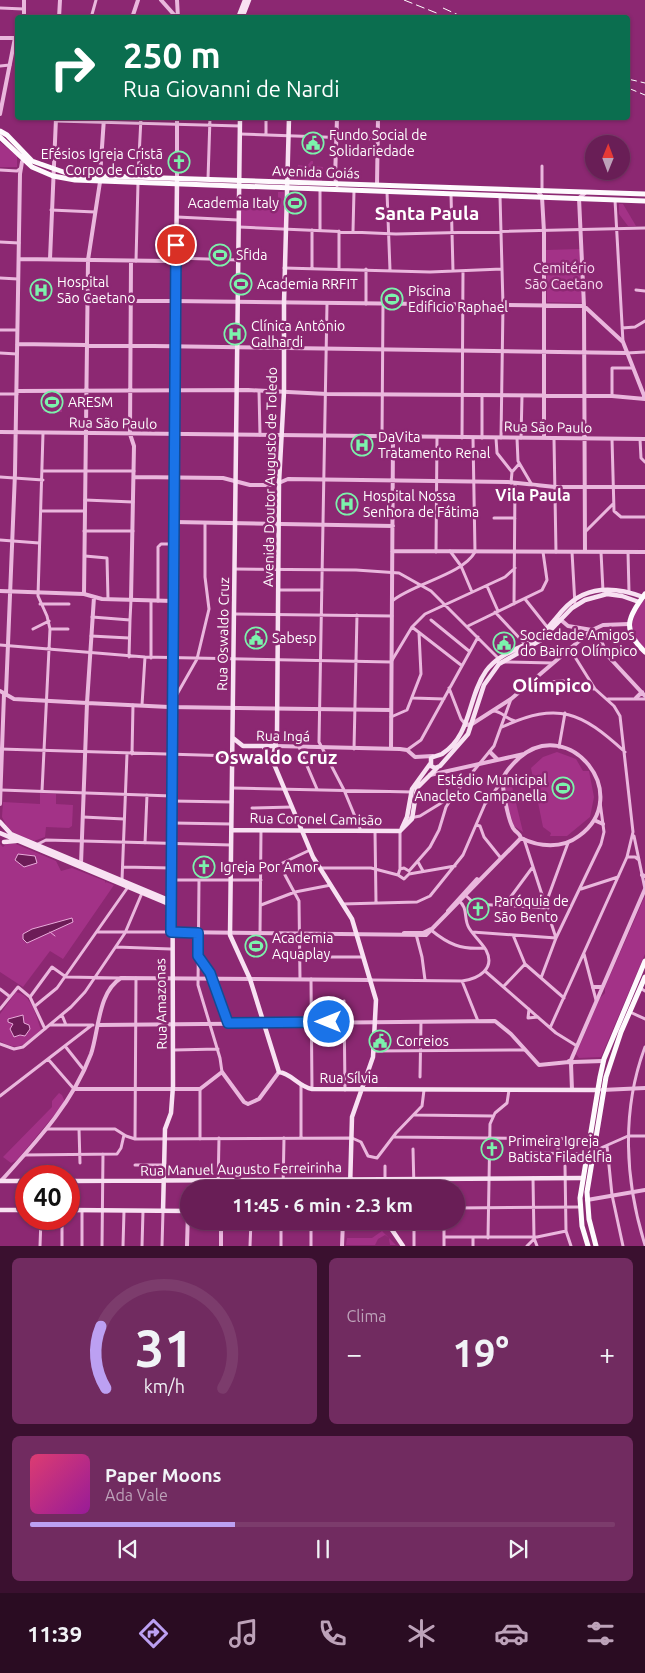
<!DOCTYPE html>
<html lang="pt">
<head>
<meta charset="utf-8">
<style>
	:root { --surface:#691e56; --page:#712b60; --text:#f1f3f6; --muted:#bda2b9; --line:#7c3c6c; --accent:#bca0f2 }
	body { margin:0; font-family:Ubuntu,sans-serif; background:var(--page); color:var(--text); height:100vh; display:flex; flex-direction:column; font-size:19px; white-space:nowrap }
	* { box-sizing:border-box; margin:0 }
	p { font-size:16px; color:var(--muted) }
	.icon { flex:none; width:28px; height:28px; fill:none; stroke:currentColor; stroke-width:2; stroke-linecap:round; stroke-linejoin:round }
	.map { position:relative; height:1246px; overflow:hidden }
	.sheet { display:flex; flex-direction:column; gap:12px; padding:12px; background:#3a102f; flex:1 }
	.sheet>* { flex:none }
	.top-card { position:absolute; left:15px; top:15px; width:615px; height:105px; border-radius:5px; box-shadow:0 1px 4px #0004,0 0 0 1px var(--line); background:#0b6e4f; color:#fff; overflow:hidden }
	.needle { width:32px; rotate:1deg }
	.buttons { position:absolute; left:585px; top:135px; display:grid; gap:10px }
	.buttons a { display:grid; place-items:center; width:45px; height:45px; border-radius:50%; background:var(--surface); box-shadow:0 1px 4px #0004,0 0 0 1px var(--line); font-size:25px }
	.speed { position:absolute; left:15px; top:1165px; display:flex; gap:10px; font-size:25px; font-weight:700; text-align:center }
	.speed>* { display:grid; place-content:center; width:65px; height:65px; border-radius:50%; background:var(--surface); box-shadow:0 1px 4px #0004,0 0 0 1px var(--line); line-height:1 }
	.speed .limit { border:8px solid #d22; background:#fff; color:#111 }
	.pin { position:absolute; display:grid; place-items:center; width:42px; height:42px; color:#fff; margin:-21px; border:2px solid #fff; border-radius:50%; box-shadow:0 1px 5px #0007 }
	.me { position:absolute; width:55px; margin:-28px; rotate:270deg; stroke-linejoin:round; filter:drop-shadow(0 0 4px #0008) }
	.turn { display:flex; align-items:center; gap:18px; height:105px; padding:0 25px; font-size:22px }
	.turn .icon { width:65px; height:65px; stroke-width:2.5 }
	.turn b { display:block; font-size:35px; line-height:42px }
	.big { font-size:38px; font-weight:700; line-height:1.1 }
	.sheet .widget { flex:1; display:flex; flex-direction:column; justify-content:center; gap:8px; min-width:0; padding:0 18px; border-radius:8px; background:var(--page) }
	.sheet .dial { align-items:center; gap:0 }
	.dial svg { height:130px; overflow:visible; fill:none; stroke:var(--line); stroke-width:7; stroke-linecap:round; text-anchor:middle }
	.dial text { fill:var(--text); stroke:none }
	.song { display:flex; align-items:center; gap:15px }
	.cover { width:60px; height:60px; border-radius:8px; background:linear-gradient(135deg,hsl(340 70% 55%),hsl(300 70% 35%)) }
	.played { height:5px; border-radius:2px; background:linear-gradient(90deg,var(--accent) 35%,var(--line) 35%) }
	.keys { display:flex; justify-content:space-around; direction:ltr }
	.heat { display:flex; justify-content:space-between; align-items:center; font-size:28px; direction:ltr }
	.sheet .tiles { flex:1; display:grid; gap:12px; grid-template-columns:1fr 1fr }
	.widget:last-child { grid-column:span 2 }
	.trip { position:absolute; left:180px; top:1180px; width:285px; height:50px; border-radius:25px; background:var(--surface); box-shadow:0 1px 4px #0004,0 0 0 1px var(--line); font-weight:700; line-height:50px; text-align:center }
	.tab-bar { display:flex; height:80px; justify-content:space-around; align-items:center; background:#2a0c22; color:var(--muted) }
	.tab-bar .icon { width:35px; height:35px }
	.tab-bar .selected { color:var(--accent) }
	.tab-bar b { font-size:22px; color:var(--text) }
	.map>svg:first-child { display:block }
</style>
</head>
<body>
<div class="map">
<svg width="645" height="1246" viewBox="0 0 645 1246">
	<rect width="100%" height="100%" fill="#8c2872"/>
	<path fill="#a33287" d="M0,142L17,156V167H0Z
		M311,161H313V166L323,167L322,181L291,180L292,169L296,175L302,176V172L298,170V165L307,166Z
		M278,192H284V228L240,226V204H262V199H278Z
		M619,204H623L636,226H628L619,214Z
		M580,249L582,303L547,302L546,250Z
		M44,392H61L62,412H43Z
		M645,599V649L639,643L631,628L636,610Z
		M557,752L576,759L583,771H589L594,797L590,817L567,836H550L551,833L543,827L531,768L543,757Z
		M509,774L523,832L514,826C510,813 498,784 509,774Z
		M40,793L56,794V804L73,805L72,826L69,828L46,827L45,837L34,841L13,833L6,825L2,817L3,802L40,804Z
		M0,844L3,847L6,844H16L56,861L61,871L72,868L105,881V883L106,882L114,885L63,959L50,951L23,987L0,972Z
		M645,896V954L601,1057L579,1058L576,1054L600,998L605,993V987Z
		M16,992C32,995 36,1016 41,1030C26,1043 20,1053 0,1041V1014Z
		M59,1093L62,1095L65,1102L17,1160L11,1163L3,1157L52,1107V1101Z
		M382,1231L396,1245H390L389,1238L385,1235L378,1239L375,1245H346L347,1238H372Z"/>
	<path fill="#6c1c57" stroke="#eaabdb" d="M18,854L35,856L37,863L24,867L15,860Z
		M72,918L73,922L27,943L23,939V934L32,929Z
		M23,1015L24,1023L29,1025L30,1029L25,1036L20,1035L14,1037L10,1029L13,1024L8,1022V1019Z"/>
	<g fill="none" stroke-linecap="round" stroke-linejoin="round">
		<path stroke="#eaabdb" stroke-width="1" d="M50,932L55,936"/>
		<path stroke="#eab7dd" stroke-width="3" d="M0,8L24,9
			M91,18L96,0
			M0,66L10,65
			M56,121L240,126
			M240,134L378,139
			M266,135V118
			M542,166V190
			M0,170L17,171L21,168
			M138,176L141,118
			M208,179L210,118
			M387,192L390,270
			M451,194L453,271
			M500,196L503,305L501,438
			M615,200L623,342
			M51,210L95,212
			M177,217L238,220
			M239,227L396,234L645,228
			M320,230V190
			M353,231L354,191
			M0,242L19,243
			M176,258L238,260
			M136,261L138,183
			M284,268L430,272L502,269
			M312,268V230
			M339,268V231
			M0,278L18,279
			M636,290L645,291
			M327,304L319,742L344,790L361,831
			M366,304V269
			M622,328L635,327L645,321
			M0,330H17
			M0,353L17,354
			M627,353L645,352
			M259,391L260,435
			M0,394H17
			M482,395V438
			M612,396V368H633
			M382,437L383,304
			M462,438L463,271
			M496,438L497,453L512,472L511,483
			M517,438L518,461L532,485
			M521,438L522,396
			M554,439L556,552
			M612,439L614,511L621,517H645
			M640,439L641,458L645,462
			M43,471H134
			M512,472L519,464
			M0,477L43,480
			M85,500L133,502
			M42,511H85
			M494,518H515
			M84,531H133
			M585,532L613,504
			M0,540L39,543
			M450,551L461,566L472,592
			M436,552L437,438
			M572,552L575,605
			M601,552L603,591
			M628,552L629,592
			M85,556L107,558L108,599
			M235,569L356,570L399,573L431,591L499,659
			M487,586L498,611
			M279,590H322
			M525,599L548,628
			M151,601V658
			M158,601V547L161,544H173
			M392,601C414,583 462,575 475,552L473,438
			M40,604H69
			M514,604L515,483
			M495,612L525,644
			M235,614L392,616
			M92,617L130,620L131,600
			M431,620L469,651
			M468,626L542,590L547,580L543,552
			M412,627L461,665
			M33,629L49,621
			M50,629H68
			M91,636L129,638
			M0,645L145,657L391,662L412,627L425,614L505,577L515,568
			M129,657L130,620
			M504,662L553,663
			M529,683L563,681L594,689
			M449,688L461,719L466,725
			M413,698L444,699
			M608,699H645
			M172,703L197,659L209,609L205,577V523
			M142,705L145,657
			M493,711C502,711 506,719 515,721
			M391,717L407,710L421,674L419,633
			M502,727C559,701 581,712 625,752
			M299,747L317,789
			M559,747L565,713
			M0,749L233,756
			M354,749L357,615
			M407,750L421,740L478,637
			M132,754L133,705
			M232,788L412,792
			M1,790L172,796
			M42,791L50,629L47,616L38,596L43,433
			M172,801L232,802
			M252,808L292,807
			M83,817L124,819
			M410,818L420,816L451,797
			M173,823L231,824
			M476,825L480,826L484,837L500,857
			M375,831L376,902
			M400,831V869L398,875L404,879L409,874
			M634,836L645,889
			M145,843L147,795
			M36,845L46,840L231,845
			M627,857H635L639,860
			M418,862L423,871
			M123,867L171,868
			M261,868L274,867L310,850
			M320,868H371L398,875
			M400,869L404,868L409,871
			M409,871L430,847L439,830L446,807L453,796L494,746L511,699
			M409,874L455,866
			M285,875L299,901L300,979
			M122,880L127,754
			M171,880H261
			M199,880L198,985L220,1058L222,1072
			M581,889L618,877
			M464,894L475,904L548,908
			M546,903L568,843
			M342,904L417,902L430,896L463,855L485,804L503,780
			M261,905L295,892L331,885
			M504,906L532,868
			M431,930C448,944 461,950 484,948
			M97,932H171
			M472,932L556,938L524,839
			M260,934L261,830
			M416,934L422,957L425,980
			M513,935L525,964L564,998
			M116,947L171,949
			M584,954L596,1000
			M198,957L210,973L228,1023
			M300,957H363
			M485,971L556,1033L577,1046
			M541,978L556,938L601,844L604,832L600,802
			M311,979L312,1089
			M371,980L462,981C478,979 496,969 486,950C481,942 474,936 469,928C463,918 469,908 458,900
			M462,981L478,1021
			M504,986L525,964
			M640,988L645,991
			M0,989L9,996
			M30,997L52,967L66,977L121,978
			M344,1001L345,1090
			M35,1006L57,988L128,887
			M0,1009L18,987L30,997L45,1029
			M529,1009L528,1018L538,1017
			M630,1012L645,1019
			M62,1015L66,1025
			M51,1025H93
			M550,1028L627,857L633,832L620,716L614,706L595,689L570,649
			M0,1044L14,1049L23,1047L71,1007L85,992L125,933L142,893
			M65,1046L84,1070
			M645,1047C621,1111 625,1181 645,1245
			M174,1050L218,1049
			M374,1051L525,1050
			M48,1059L74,1089
			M420,1077L421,1022
			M200,1089V1139
			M0,1096L92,1025
			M415,1115L493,1116
			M46,1129H115L126,1136L135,1139L352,1138L361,1142L368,1156L377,1158L396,1133L422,1106L424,1090
			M79,1129L80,1163
			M394,1137L589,1139
			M301,1138V1086
			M135,1139L136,978
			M558,1139V1153
			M607,1146L612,1195L623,1246
			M413,1149L414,1189
			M594,1151L628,1136H645
			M533,1153L587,1154
			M24,1155L117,1154L121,1148L124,1135
			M135,1165H164
			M385,1166V1179
			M565,1166L566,1231L571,1246
			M41,1169V1176
			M533,1178L534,1238L537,1246
			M218,1189L219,1138
			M283,1189L284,1138
			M444,1189V1179
			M456,1208L580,1207
			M414,1221V1246
			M444,1221V1246
			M415,1229L419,1221
			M444,1237H537L566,1231
			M473,1237V1246
			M488,1238L490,1124L495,1113L507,1103L509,1090
			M40,1246L41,1219
			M62,1246V1219
			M82,1246V1210
			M102,1246L103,1154
			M123,1246L124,1211
			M142,1246L143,1211
			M162,1246L163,1211
			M250,1246L251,1221
			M281,1246V1221
			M311,1246V1221
			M527,1246L534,1239"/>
		<path stroke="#eab7dd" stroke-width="4" d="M24,0V18
			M161,0L177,18
			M177,0L178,18
			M59,18L60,0
			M132,18L138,0
			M0,38H18
			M0,114L15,38
			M100,176L104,118
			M177,178V118
			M337,185L335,178L337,118
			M377,185L378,118
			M537,190L542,197L544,232V438
			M585,193L579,198L584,306L585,552
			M19,259L167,261L176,258
			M50,259L56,118
			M87,300L584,306L623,342L645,398
			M17,344L627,353
			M17,391L248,390L327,394L612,396L645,399
			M0,432L645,439
			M134,477L223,478L250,485H274L288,479L508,482L555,487H645
			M174,522L393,526
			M392,551L645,552
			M0,591L84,594L102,599L173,601
			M84,594L88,260L100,182
			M131,600L134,446L130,434L131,261
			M561,620L568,626L592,630
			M592,630L598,634L607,655L645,696
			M0,691L14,699L87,703L169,707L391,710
			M6,693L15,473L20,174L22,162L26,158
			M636,698L642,692
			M466,725L472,724L511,699L592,630L603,625L629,624
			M276,746L400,749L407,750L415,757L433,756
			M391,749L393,437
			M490,752L497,759
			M430,775L524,754
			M0,804L4,694
			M594,820L603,824
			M81,864L87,703L94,597
			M642,875L645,876
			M448,911L477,879
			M171,932L426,935L521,838C520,833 516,833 513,828C508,819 502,789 503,779C505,771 513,764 519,758C569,714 635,795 579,836C562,849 539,847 521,838
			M404,933H423L431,929
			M593,987H602
			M98,1025L495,1021L511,1034L539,1065L569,1062
			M571,1060L645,889
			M569,1061L571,1064L573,1062L603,1061
			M571,1064L572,1090
			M74,1089H200L222,1072L244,1102L248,1104L259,1099L279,1072
			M602,1090L645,1088
			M1,1181C36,1142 72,1104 91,1054C99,1030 98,992 121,978L371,980
			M587,1200L645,1190
			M187,1246L188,1211
			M221,1246V1221
			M342,1246L343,1221"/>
		<path stroke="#f8e1f2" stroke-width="4.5" d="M238,18L245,0
			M242,18L249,0
			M240,118L230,935L250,979L279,1072C291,1073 299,1087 312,1089L597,1090
			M639,602L622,596L607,594L585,600L572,608L541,640L499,664L484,685L468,734L440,766L435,768L431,766V758C434,756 438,756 442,754C472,735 467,698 486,671C499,653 519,650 536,638C547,631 554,620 563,610C585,585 614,586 643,597
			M233,738L243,746H276
			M264,747L274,764L313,857L352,919L376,1000L373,1057L352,1117L350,1189
			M274,764C272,752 276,746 277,735L279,483L284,392V303L289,118
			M0,822L11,834L171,901
			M402,828L407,817L412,789L430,764
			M232,830L400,831L412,819L417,788L437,768
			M0,833L171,905
			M4,842L16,841
			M385,1179V1189
			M0,1181H26
			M69,1181L583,1178
			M0,1210H26
			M69,1210L189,1211
			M163,1211L165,1129L171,1113L173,1086L172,658L177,181
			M386,1221L403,1246"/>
		<path stroke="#fefafd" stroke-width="5" d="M0,131L7,135L32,161L72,175L645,194
			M0,137L32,167L53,176L75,180L645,201
			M645,594C628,618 621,629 645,652
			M588,1246L582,1226L580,1198L600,1077L604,1059L645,961
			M596,1246L589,1219L587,1192L606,1077L621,1032L645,977"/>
		<path stroke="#fff" stroke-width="1" stroke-dasharray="9 4" stroke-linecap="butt" d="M404,0L449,18
			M443,8L465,18
			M628,79L645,83
			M628,88L645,95"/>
	</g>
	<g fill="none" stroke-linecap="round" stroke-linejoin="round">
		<g stroke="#114b97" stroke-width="12">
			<path id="route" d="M176,245L171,932L198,933V956L210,973L228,1023L329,1022"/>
		</g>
		<use href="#route" stroke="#1a73e8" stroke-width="9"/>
	</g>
	<defs>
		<g id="civic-ring" transform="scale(1.125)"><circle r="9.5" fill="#8c2872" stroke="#7cf2ac" stroke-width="1.5"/><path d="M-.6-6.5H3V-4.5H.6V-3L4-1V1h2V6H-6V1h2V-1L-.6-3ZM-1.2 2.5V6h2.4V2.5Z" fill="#7cf2ac"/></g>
		<g id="church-ring" transform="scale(1.125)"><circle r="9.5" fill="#8c2872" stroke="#7cf2ac" stroke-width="1.5"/><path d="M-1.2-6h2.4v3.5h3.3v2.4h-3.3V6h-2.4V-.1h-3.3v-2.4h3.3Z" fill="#7cf2ac"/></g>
		<g id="stadium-ring" transform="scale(1.125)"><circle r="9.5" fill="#8c2872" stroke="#7cf2ac" stroke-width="1.5"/><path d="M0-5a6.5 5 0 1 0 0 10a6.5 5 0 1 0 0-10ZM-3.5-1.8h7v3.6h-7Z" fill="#7cf2ac"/></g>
		<g id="hospital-ring" transform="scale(1.125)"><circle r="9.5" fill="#8c2872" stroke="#7cf2ac" stroke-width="1.5"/><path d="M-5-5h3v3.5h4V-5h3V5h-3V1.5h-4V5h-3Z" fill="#7cf2ac"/></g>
	</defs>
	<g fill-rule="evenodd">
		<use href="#civic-ring" x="313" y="143"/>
		<use href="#church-ring" x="179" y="162"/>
		<use href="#stadium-ring" x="295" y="203"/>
		<use href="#stadium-ring" x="220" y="255"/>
		<use href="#stadium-ring" x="241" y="284"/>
		<use href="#hospital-ring" x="41" y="290"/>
		<use href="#stadium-ring" x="392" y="299"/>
		<use href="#hospital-ring" x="235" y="334"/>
		<use href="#stadium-ring" x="52" y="402"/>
		<use href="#hospital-ring" x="362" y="445"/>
		<use href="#hospital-ring" x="347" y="504"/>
		<use href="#civic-ring" x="256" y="638"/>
		<use href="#civic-ring" x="504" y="643"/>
		<use href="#stadium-ring" x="563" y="788"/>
		<use href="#church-ring" x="204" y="867"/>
		<use href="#church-ring" x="478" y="909"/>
		<use href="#stadium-ring" x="256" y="946"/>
		<use href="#civic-ring" x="380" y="1041"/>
		<use href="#church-ring" x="492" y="1149"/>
	</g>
	<g text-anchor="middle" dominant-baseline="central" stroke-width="5" stroke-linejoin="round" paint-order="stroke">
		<g font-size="14" fill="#fff" stroke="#8c2872" text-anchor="start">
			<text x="329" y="135">Fundo Social de<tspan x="329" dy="16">Solidariedade</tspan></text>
			<text x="163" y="154" text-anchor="end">Efésios Igreja Cristã<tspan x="163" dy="16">Corpo de Cristo</tspan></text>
			<text x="279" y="203" text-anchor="end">Academia Italy</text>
			<text x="236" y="255">Sfida</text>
			<text x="57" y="282">Hospital<tspan x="57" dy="16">São Caetano</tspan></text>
			<text x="257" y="284">Academia RRFIT</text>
			<text x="408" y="291">Piscina<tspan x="408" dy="16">Edificio Raphael</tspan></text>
			<text x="251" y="326">Clínica Antônio<tspan x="251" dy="16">Galhardi</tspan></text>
			<text x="68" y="402">ARESM</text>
			<text x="378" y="437">DaVita<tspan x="378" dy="16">Tratamento Renal</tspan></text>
			<text x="363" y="496">Hospital Nossa<tspan x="363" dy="16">Senhora de Fátima</tspan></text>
			<text x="520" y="635">Sociedade Amigos<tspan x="520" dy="16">do Bairro Olímpico</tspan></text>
			<text x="272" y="638">Sabesp</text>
			<text x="547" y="780" text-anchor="end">Estádio Municipal<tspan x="547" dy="16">Anacleto Campanella</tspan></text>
			<text x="220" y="867">Igreja Por Amor</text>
			<text x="494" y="901">Paróquia de<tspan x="494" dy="16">São Bento</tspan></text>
			<text x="272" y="938">Academia<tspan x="272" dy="16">Aquaplay</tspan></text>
			<text x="396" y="1041">Correios</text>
			<text x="508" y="1141">Primeira Igreja<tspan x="508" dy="16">Batista Filadélfia</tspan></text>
		</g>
		<g font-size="14" fill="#fff" stroke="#8c2872">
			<text transform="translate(316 172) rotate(2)">Avenida Goiás</text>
			<text transform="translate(113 423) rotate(1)">Rua São Paulo</text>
			<text transform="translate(548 427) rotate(1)">Rua São Paulo</text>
			<text transform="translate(270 477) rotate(-89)">Avenida Doutor Augusto de Toledo</text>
			<text transform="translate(223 634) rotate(-89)">Rua Oswaldo Cruz</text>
			<text transform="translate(283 736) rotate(1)">Rua Ingá</text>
			<text transform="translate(316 819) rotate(1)">Rua Coronel Camisão</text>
			<text transform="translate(161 1004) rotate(-91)">Rua Amazonas</text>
			<text x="349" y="1078">Rua Sílvia</text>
			<text transform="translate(241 1169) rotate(-1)">Rua Manuel Augusto Ferreirinha</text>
		</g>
		<g font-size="14" fill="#f8dbf1" stroke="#8c2872">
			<text x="564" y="268">Cemitério<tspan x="564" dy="16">São Caetano</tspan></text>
		</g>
		<g font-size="16" font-weight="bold" fill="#fff" stroke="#8c2872">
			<text x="533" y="495">Vila Paula</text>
		</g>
		<g font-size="19" font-weight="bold" fill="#fff" stroke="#8c2872">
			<text x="427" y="213">Santa Paula</text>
			<text x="552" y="685">Olímpico</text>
			<text x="276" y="757">Oswaldo Cruz</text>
		</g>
	</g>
</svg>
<div class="buttons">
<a><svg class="needle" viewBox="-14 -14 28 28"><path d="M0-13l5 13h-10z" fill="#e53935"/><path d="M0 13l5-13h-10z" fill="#bda2b9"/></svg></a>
</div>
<div class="speed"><div class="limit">40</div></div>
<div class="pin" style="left:176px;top:245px;background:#d93025"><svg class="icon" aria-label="arrive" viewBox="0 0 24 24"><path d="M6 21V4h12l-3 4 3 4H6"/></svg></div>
<svg class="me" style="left:329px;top:1022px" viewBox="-20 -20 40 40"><circle r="17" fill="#1a73e8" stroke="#fff" stroke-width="3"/><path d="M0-11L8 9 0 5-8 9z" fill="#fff"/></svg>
<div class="trip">11:45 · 6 min · 2.3 km</div>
<div class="top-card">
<div class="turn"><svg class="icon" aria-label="right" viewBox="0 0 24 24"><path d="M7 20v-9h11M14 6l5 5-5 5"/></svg><div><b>250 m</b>Rua Giovanni de Nardi</div></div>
</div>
</div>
<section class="sheet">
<div class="tiles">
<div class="widget dial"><svg viewBox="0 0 100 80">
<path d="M14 69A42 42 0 1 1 86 69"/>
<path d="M14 69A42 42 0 0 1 11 31" stroke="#bca0f2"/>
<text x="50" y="56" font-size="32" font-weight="700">31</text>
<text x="50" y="72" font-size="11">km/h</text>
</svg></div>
<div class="widget"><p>Clima</p>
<div class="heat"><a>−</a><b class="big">19°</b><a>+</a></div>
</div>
<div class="widget">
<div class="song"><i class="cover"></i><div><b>Paper Moons</b><p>Ada Vale</p></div></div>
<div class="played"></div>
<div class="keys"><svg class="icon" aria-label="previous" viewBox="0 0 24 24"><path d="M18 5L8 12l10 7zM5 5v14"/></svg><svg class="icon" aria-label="pause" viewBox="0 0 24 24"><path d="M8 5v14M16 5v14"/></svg><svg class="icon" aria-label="next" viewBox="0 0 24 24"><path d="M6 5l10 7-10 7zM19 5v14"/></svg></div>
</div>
</div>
</section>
<nav class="tab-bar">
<b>11:39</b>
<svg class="icon selected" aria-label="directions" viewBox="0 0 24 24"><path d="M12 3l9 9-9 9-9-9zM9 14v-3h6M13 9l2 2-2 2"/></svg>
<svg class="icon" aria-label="music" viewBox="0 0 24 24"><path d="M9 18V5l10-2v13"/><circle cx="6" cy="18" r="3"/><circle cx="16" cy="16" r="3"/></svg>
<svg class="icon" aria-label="phone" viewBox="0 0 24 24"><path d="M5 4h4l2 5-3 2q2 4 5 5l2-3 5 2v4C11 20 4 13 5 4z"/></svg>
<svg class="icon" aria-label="climate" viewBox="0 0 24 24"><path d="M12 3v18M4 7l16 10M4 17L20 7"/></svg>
<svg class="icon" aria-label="car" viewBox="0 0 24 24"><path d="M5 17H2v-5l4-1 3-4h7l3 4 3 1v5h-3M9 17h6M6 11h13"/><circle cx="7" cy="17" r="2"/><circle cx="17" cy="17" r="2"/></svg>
<svg class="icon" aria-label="filters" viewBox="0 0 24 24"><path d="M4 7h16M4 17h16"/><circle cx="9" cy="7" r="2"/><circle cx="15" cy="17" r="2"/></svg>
</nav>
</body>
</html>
